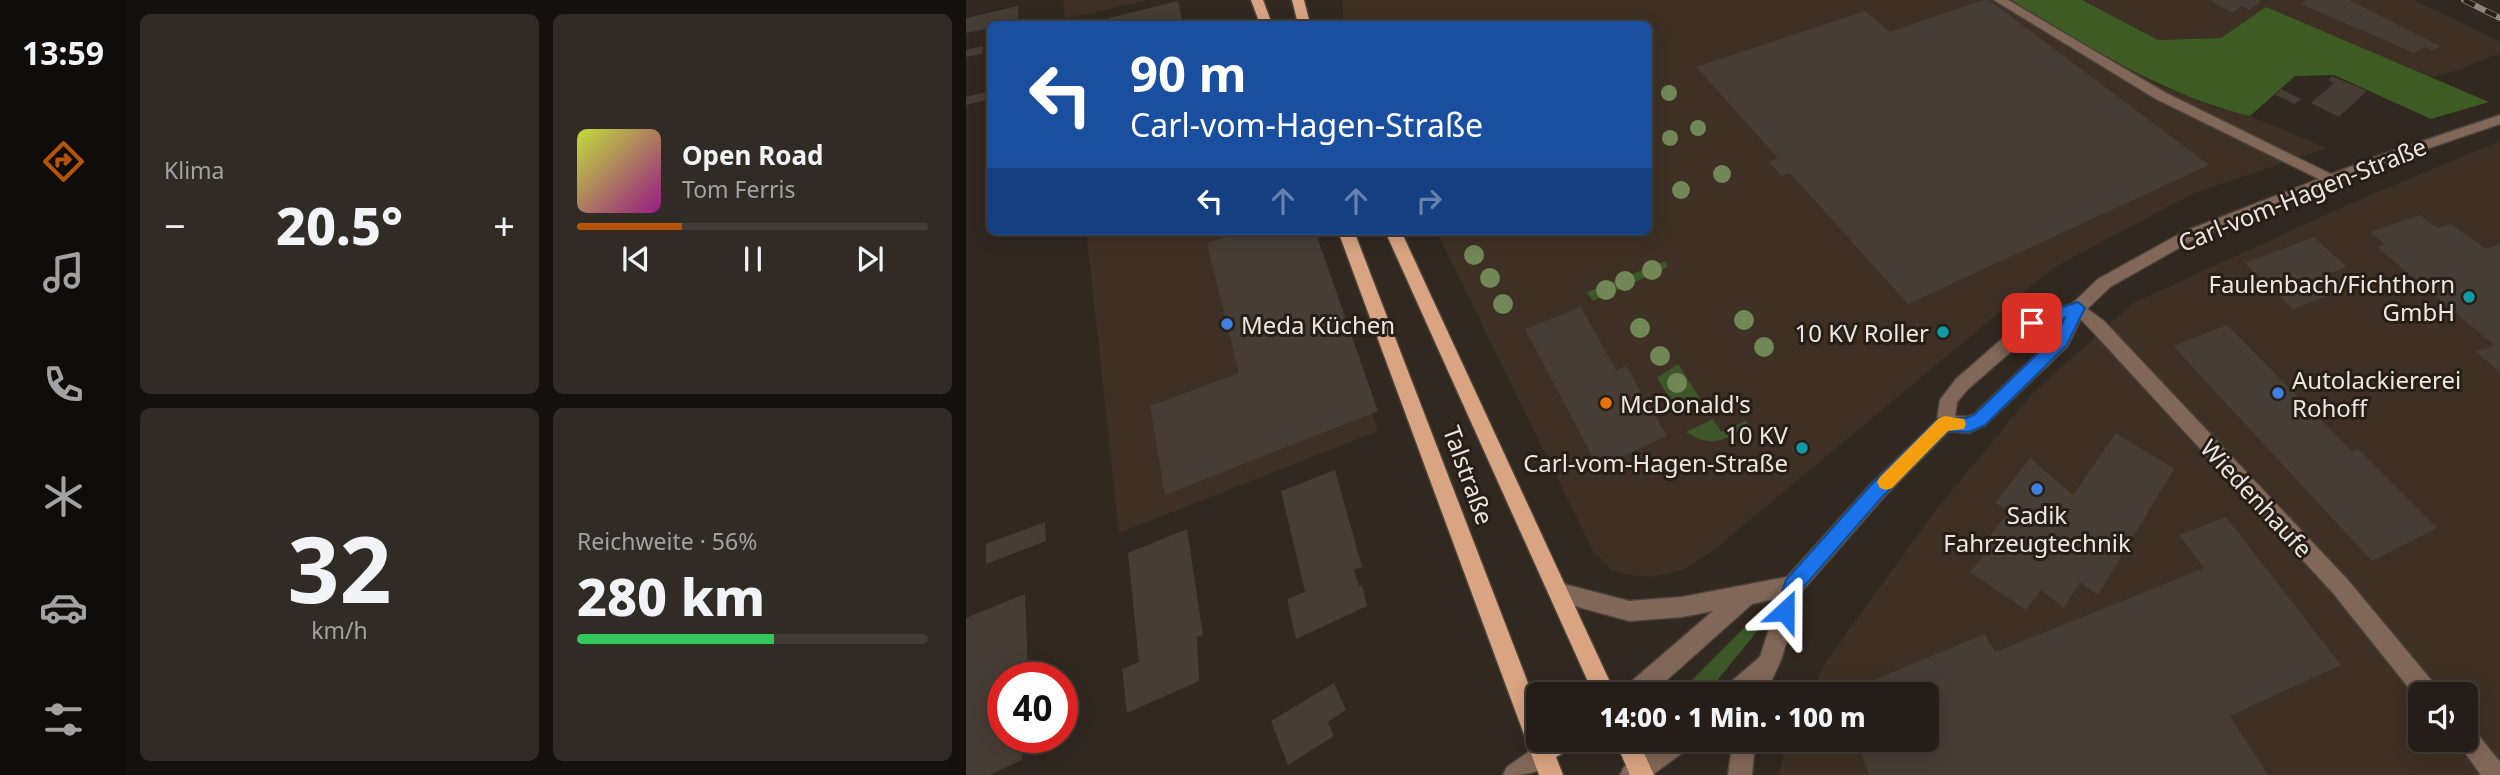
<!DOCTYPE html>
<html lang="de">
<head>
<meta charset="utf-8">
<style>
	:root { --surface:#251e18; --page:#312b25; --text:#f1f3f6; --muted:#a3a2a2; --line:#423c37; --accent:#b45309 }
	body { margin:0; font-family:"Noto Sans",sans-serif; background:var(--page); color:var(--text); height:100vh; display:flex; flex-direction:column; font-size:26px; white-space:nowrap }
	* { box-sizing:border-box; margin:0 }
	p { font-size:23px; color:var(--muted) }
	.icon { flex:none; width:38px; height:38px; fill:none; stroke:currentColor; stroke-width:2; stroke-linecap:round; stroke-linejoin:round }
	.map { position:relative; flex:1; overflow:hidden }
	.side { display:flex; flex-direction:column; gap:14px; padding:14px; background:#14100d; width:840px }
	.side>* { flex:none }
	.guide { position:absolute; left:21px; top:21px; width:665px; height:214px; border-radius:10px; box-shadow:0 4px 18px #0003,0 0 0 2px var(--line); background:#1a4fa0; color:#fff; overflow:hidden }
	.controls { position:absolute; left:1442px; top:682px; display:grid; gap:14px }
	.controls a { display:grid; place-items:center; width:70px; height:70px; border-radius:10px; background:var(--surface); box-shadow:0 4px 18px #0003,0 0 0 2px var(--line); font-size:35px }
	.speed { position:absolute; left:21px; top:662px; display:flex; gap:14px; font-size:35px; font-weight:700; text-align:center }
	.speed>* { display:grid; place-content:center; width:91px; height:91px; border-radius:50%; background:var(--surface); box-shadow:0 4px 18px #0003,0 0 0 2px var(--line); line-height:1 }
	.speed .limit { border:10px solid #d22; background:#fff; color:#111 }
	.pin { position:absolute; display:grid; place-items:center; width:60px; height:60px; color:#fff; margin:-30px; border-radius:14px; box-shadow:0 4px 10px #0006 }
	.me { position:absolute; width:77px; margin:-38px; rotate:24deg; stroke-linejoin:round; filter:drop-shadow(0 0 5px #0008) }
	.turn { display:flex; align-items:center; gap:24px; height:147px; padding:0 28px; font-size:32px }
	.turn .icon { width:91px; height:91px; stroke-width:2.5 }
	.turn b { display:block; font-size:49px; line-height:60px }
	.lanes { display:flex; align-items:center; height:66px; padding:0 28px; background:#0003; justify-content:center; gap:35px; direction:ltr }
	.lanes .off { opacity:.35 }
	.big { font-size:52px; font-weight:800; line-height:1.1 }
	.side .tile { flex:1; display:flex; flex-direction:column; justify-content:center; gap:10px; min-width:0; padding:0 24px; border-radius:10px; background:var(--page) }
	.side .dial { align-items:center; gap:0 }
	.dial b { font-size:91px; line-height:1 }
	.song { display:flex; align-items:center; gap:21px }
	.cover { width:84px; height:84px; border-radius:10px; background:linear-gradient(135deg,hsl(70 70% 55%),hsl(310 70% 35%)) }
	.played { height:7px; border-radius:4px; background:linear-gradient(90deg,var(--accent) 30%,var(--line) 30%) }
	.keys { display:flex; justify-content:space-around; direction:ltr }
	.heat { display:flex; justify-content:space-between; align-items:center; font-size:38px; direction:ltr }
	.charge { height:10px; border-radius:5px; background:linear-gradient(90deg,#34c759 56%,var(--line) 0) }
	.side .tiles { flex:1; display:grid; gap:14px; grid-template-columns:repeat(2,1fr) }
	.trip { position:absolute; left:560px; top:682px; width:413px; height:70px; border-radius:10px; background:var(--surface); box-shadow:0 4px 18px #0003,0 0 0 2px var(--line); font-weight:800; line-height:70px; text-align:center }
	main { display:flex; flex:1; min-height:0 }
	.menu { display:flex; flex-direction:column; width:126px; justify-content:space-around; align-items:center; background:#0f0c0a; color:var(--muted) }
	.menu .icon { width:49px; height:49px }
	.menu .active { color:var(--accent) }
	.menu b { font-size:32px; color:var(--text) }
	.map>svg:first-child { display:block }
</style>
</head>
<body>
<main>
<nav class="menu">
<b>13:59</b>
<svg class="icon active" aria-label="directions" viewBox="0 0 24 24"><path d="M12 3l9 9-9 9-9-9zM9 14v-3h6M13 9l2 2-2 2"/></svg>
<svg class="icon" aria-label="music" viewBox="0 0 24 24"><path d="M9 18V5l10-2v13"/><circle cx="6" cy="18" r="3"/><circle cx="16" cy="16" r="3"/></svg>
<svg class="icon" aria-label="phone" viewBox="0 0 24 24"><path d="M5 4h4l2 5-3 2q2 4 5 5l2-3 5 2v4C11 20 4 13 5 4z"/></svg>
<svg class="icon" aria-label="climate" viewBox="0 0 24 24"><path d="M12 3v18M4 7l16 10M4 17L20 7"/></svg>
<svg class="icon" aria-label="car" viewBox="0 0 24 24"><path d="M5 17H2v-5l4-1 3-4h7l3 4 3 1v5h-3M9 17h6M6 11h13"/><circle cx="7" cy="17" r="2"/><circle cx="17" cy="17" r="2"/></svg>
<svg class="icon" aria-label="filters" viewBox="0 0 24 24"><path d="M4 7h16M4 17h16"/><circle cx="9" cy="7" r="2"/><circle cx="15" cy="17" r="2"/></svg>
</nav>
<section class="side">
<div class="tiles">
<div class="tile"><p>Klima</p>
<div class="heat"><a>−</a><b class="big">20.5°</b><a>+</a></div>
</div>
<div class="tile">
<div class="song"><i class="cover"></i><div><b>Open Road</b><p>Tom Ferris</p></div></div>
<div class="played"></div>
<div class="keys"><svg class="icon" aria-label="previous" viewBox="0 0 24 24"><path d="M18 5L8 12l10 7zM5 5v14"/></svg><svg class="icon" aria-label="pause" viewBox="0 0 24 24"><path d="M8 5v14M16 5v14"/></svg><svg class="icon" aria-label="next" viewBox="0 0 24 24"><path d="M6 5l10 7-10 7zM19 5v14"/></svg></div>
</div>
<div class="tile dial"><b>32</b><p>km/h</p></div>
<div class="tile"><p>Reichweite · 56%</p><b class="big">280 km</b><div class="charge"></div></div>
</div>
</section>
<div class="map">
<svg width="1534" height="775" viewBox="0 0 1534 775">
	<rect width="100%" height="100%" fill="#312820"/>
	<path fill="#3e3024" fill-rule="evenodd" d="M97,0H182L99,19Z
		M377,0H1045L1193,85L1248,107L1284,116L1361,148L1226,194L1087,268L744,553L716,570L686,577L661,575L645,570L627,551L470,231H682V24H377Z
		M1116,0H1448L1534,42V53L1492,70L1465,78L1300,8L1255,38L1192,40Z
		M1534,141V775H813L821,740H961V695H844L859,663L969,511L1066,394L1167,303L1388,202ZM1454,695H1500V740H1454Z
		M120,231H347L412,431L153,533Z"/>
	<path fill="#3d5729" d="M699,261L702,267L627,301L621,292Z
		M712,364L735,400L712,411L691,378Z
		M747,419L755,432L780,421L784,427C758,439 747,449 720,432Z
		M800,606L806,613L741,693L721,695L717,689Z"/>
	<path fill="#3c5c24" d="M1045,0H1116L1192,40L1255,38L1300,7L1523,102L1465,119L1368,75L1329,76L1284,116C1196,95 1122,45 1045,0Z"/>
	<path fill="#473d35" d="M1017,0H1023L1243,165L942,304L824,173L816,176L803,162L812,158L730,67L899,11L924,32Z
		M1244,0H1292L1295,2L1283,10L1276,6L1266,13Z
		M1340,0H1383L1474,46L1466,51L1459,47L1448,53L1335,4Z
		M212,1L217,24H144L143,18Z
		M52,6V21L24,24V28L0,33V18Z
		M17,46L16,54L0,57V50Z
		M1366,76L1401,91L1373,117L1345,103L1368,83L1362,80Z
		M1315,89L1335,99L1329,104L1309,95Z
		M20,92V100L0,105V97Z
		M1454,215L1471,228L1485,224L1520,249L1534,244V372L1509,351L1529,346L1411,247L1419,245L1404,232Z
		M276,231H349L412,411L199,495L184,406L273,373L241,243Z
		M1348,237L1381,267L1361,274L1378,290L1327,309L1279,263Z
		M615,307L650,370L660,366L701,436L642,463L638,456L628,460L559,329Z
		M1261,325L1387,452L1392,449L1471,528L1406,561L1207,346Z
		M978,326L986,334L976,338L968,330Z
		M1150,433L1208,469L1132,595L1114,582L1098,608L1075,590L1060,610L1004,572L1020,553L1013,550L1043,511L1029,503L1064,458L1107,495Z
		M841,440L847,447L831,456L825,448Z
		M369,470L396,567L388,570L393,586L396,585L401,606L330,639L321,599L339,592L315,491Z
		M1260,517L1375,665L1264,716L1302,775H904L889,740H961V695H871L1019,634L1029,652L1238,568L1213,535Z
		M79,522L80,541L20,564V544Z
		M221,529L237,635L231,637L233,681L161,713L156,669L173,662L162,553Z
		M59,594L62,677H37V737H55L56,760L23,775H0V618Z
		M368,683L380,710L362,722L368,736L322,765L305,721Z"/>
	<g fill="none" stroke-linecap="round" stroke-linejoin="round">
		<g stroke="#4b433b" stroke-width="3">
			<path id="service" d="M1028,0H1042L1200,93L1369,176L1371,179L1369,182H1359L1190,99Z"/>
		</g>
		<g stroke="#4b433b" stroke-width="3">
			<path id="minor" d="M1112,302L1138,321L1381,579L1471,687L1474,695H1454V702L1367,593L1126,331L1104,308Z
				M1500,727L1508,730L1534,762V775H1515L1490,740H1500Z
				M578,741L586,744L589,752C580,775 559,775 537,775L541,767Z"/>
		</g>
		<g stroke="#4b433b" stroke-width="3">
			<path id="tertiary" d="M1534,115V124L1422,162L1227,240L1144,287L1118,312L1101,347L1019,425L1003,433L983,431L917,498L836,591L815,660L799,695H756L759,687L794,657L813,598L786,604L684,695H656L659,687L747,611L716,617L663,621L587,600L584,593L587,586L594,583L663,601L716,597L821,577L903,486L971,420L974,400L990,379L1060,318L1106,304L1132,279L1217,232L1412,156ZM1098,319L1089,337L1007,415L1001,417L989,416L991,402L1002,389L1072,328Z
				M695,740H726L723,748L686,775H654L658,767Z
				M767,740H789L786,775H762Z"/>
		</g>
		<g stroke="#4b433b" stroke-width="3">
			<path id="primary" d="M285,0H297L306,24H294Z
				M326,0H338L344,24H332Z
				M372,231H388L572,709V740H609L606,748L590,757L597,775H573Z
				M419,231H435L650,695H628Z
				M649,740H672L688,775H664Z"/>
		</g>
		<use href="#service" fill="#816757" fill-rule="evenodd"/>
		<use href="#minor" fill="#816757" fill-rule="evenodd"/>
		<use href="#tertiary" fill="#816757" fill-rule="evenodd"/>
		<use href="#primary" fill="#d8a482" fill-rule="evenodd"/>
		<g stroke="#8d857e" stroke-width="6">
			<path id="rail" d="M1498,0L1534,18"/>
		</g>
		<use href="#rail" stroke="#271e16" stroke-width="4.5" stroke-dasharray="12" stroke-linecap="butt"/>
	</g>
	<g fill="#718756">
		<circle cx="703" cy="93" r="8"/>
		<circle cx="732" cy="128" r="8"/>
		<circle cx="704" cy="138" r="8"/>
		<circle cx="756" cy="174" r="9"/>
		<circle cx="715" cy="190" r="9"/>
		<circle cx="508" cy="255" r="10"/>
		<circle cx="686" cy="270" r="10"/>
		<circle cx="524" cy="278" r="10"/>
		<circle cx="659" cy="281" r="10"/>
		<circle cx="640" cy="290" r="10"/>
		<circle cx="537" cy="304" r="10"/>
		<circle cx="778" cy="320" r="10"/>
		<circle cx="674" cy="328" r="10"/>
		<circle cx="798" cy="347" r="10"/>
		<circle cx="694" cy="356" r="10"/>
		<circle cx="711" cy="383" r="10"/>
	</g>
	<path fill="#1a73e8" stroke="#114b97" stroke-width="2" d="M1112,302L1119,308L1100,346L1019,425L1003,432L982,431L916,497L834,591L826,617L819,620L812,617L810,611L820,580L904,486L973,418H1001L1008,415L1089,337L1099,318L1066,329L1059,323L1061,319Z"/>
	<path fill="#f59e0b" d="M979,416L998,419L1000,424L998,429L982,431L926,488L920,490L914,488L911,482L914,477L973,418Z"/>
	<g fill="#0f9aa8" stroke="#271e16" stroke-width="2.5">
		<circle cx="1503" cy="297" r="7"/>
		<circle cx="977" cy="332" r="7"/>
		<circle cx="836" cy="448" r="7"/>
	</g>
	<g fill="#3f7fe0" stroke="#271e16" stroke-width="2.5">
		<circle cx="261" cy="324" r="7"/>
		<circle cx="1312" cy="393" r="7"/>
		<circle cx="1071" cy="489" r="7"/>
	</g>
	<circle fill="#e8710a" stroke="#271e16" stroke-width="2.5" cx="640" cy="403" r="7"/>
	<g text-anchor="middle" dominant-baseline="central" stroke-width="6" stroke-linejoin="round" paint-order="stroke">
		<g font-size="24" fill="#ece6e0" stroke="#271e16">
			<text transform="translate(1336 194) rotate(-22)">Carl-vom-Hagen-Straße</text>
			<text transform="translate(503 475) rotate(70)">Talstraße</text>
			<text transform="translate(1291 498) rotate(47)">Wiedenhaufe</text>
		</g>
		<g font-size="24" fill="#ece6e0" stroke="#271e16" text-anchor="end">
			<text x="1489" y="283">Faulenbach/Fichthorn<tspan x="1489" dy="28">GmbH</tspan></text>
			<text x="275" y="324" text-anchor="start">Meda Küchen</text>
			<text x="963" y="332">10 KV Roller</text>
			<text x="1326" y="379" text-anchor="start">Autolackiererei<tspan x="1326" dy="28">Rohoff</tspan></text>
			<text x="654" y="403" text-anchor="start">McDonald's</text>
			<text x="822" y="434">10 KV<tspan x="822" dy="28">Carl-vom-Hagen-Straße</tspan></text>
			<text x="1071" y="514" text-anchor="middle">Sadik<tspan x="1071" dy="28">Fahrzeugtechnik</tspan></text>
		</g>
	</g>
</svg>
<div class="controls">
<a><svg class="icon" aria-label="sound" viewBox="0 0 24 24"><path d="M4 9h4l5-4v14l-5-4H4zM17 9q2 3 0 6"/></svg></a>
</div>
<div class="speed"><div class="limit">40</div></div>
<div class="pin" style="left:1066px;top:323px;background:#d93025"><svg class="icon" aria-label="arrive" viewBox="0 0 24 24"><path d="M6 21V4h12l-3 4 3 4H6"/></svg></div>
<svg class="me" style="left:819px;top:611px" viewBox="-20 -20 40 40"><path d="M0-17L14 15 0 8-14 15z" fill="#1a73e8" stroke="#fff" stroke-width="4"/></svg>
<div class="trip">14:00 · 1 Min. · 100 m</div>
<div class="guide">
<div class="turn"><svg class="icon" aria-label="left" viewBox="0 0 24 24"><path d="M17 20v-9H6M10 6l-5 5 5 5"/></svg><div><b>90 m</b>Carl-vom-Hagen-Straße</div></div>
<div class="lanes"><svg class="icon" aria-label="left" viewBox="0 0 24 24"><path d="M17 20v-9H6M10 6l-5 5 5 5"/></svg><svg class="icon off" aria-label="ahead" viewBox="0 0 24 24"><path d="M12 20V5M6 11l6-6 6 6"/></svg><svg class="icon off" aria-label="ahead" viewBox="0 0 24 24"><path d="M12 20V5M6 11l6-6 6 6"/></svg><svg class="icon off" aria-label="right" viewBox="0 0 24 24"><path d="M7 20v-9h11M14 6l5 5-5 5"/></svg></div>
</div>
</div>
</main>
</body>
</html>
